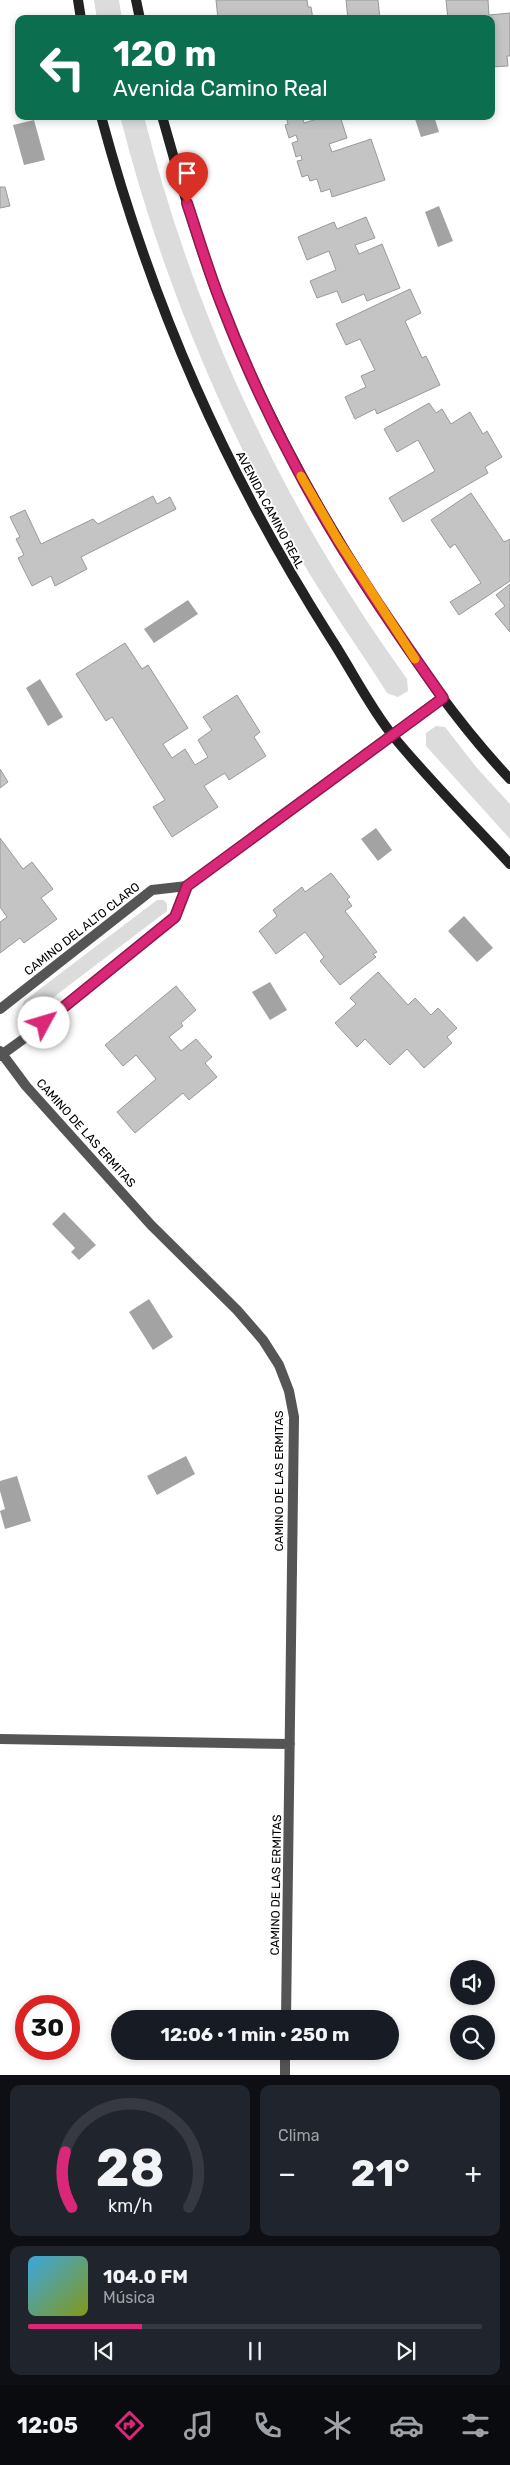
<!DOCTYPE html>
<html lang="es">
<head>
<meta charset="utf-8">
<style>
	:root { --surface:#171b24; --page:#20242c; --text:#f1f3f6; --muted:#9ea1a6; --line:#363941; --accent:#db2777 }
	body { margin:0; font-family:Rubik,sans-serif; background:var(--page); color:var(--text); height:100vh; display:flex; flex-direction:column; font-size:19px; white-space:nowrap }
	* { box-sizing:border-box; margin:0 }
	p { font-size:16px; color:var(--muted) }
	.icon { flex:none; width:28px; height:28px; fill:none; stroke:currentColor; stroke-width:2; stroke-linecap:round; stroke-linejoin:round }
	.map { position:relative; height:2075px; overflow:hidden }
	.drawer { display:flex; flex-direction:column; gap:10px; padding:10px; background:#0d0f14; flex:1 }
	.drawer>* { flex:none }
	.top-card { position:absolute; left:15px; top:15px; width:480px; height:105px; border-radius:10px; box-shadow:0 2px 8px #0003; background:#0b6e4f; color:#fff; overflow:hidden }
	.fabs { position:absolute; left:450px; top:1960px; display:grid; gap:10px }
	.fabs a { display:grid; place-items:center; width:45px; height:45px; border-radius:50%; background:var(--surface); box-shadow:0 2px 8px #0003; font-size:25px }
	.speed { position:absolute; left:15px; top:1995px; display:flex; gap:10px; font-size:25px; font-weight:700; text-align:center }
	.speed>* { display:grid; place-content:center; width:65px; height:65px; border-radius:50%; background:var(--surface); box-shadow:0 2px 8px #0003; line-height:1 }
	.speed .limit { border:8px solid #d22; background:#fff; color:#111 }
	.pin { position:absolute; display:grid; place-items:center; width:42px; height:42px; color:#fff; margin:-51px -21px; border-radius:50% 50% 50% 0; rotate:-45deg; box-shadow:0 0 5px #0007 }
	.pin .icon { rotate:45deg }
	.me { position:absolute; width:55px; margin:-28px; rotate:51deg; stroke-linejoin:round; filter:drop-shadow(0 0 4px #0008) }
	.turn { display:flex; align-items:center; gap:18px; height:105px; padding:0 15px; font-size:22px }
	.turn .icon { width:65px; height:65px; stroke-width:2.5 }
	.turn b { display:block; font-size:35px; line-height:42px }
	.big { font-size:38px; font-weight:700; line-height:1.1 }
	.drawer .tile { flex:1; display:flex; flex-direction:column; justify-content:center; gap:8px; min-width:0; padding:0 18px; border-radius:10px; background:var(--page) }
	.drawer .dial { align-items:center; gap:0 }
	.dial svg { height:130px; overflow:visible; fill:none; stroke:var(--line); stroke-width:7; stroke-linecap:round; text-anchor:middle }
	.dial text { fill:var(--text); stroke:none }
	.song { display:flex; align-items:center; gap:15px }
	.cover { width:60px; height:60px; border-radius:8px; background:linear-gradient(135deg,hsl(200 70% 55%),hsl(70 70% 35%)) }
	.played { height:5px; border-radius:2px; background:linear-gradient(90deg,var(--accent) 25%,var(--line) 25%) }
	.keys { display:flex; justify-content:space-around; direction:ltr }
	.heat { display:flex; justify-content:space-between; align-items:center; font-size:28px; direction:ltr }
	.drawer .tiles { flex:1; display:grid; gap:10px; grid-template-columns:1fr 1fr }
	.tile:last-child { grid-column:span 2 }
	.trip { position:absolute; left:111px; top:2010px; width:288px; height:50px; border-radius:25px; background:var(--surface); box-shadow:0 2px 8px #0003; font-weight:700; line-height:50px; text-align:center }
	.dock { display:flex; height:80px; justify-content:space-around; align-items:center; background:#090b0e; color:var(--muted) }
	.dock .icon { width:35px; height:35px }
	.dock .current { color:var(--accent) }
	.dock b { font-size:22px; color:var(--text) }
	.map>svg:first-child { display:block }
</style>
</head>
<body>
<div class="map">
<svg width="510" height="2075" viewBox="0 0 510 2075">
	<rect width="100%" height="100%" fill="#fff"/>
	<path fill="#dcdcdc" d="M94,0H119L122,19H97Z
		M120,116H144C186,286 259,454 354,601C371,628 389,653 407,679L408,691L398,697L387,693C358,647 326,603 299,556C220,419 159,270 120,116Z
		M436,726L445,727L477,768L510,804V839L426,746V733Z
		M157,900H164L167,904V911L34,1012H26L22,1007L24,1001Z"/>
	<path fill="#a3a3a3" d="M414,116H434L439,132L421,137Z
		M34,120L45,160L24,165L13,125Z
		M439,206L453,241L438,247L425,212Z
		M188,600L198,614L154,643L144,629Z
		M40,679L63,717L48,726L26,688Z
		M376,828L392,850L378,861L361,839Z
		M464,916L493,948L477,962L448,931Z
		M270,982L287,1010L270,1020L252,992Z
		M64,1212L96,1245L79,1260L71,1252L75,1248L52,1224Z
		M149,1299L173,1337L153,1350L129,1312Z
		M186,1456L195,1474L157,1495L147,1476Z
		M17,1476L31,1521L5,1529L0,1511L5,1509L0,1491V1481Z"/>
	<path fill="#c4c4c4" stroke="#999" d="M216,0H307L308,7H311L313,19H218Z
		M346,0H378L380,19H348Z
		M446,0H488L489,15L510,13V56H507L508,66L491,67V19H448Z
		M286,116H302L304,123L317,119L316,116H340L347,138L329,144L332,152L371,139L385,180L332,197L330,189L321,192L317,179L310,181L308,175L302,177L297,161L302,160L301,155L296,157L292,143L298,141L296,135L289,138L285,125L288,124Z
		M0,187H5L10,206L0,208Z
		M366,217L375,238L355,245L359,254L382,244L400,288L367,301L364,294L342,303L337,291L317,298L310,281L336,270L329,251L307,260L298,237L334,222L337,229Z
		M410,289L421,313L405,321L422,358L426,356L440,385L377,414L375,409L355,419L345,397L366,387L361,376L375,370L360,339L346,345L336,324Z
		M429,403L436,413L442,409L451,424L470,412L483,434L487,431L502,457L485,467L488,473L403,522L389,498L435,471L418,440L397,452L384,429Z
		M471,493L504,542L510,539V581L459,615L450,602L481,583L455,544L450,548L431,520Z
		M153,496L157,504L170,497L176,509L81,557L87,569L55,586L51,576L32,586L18,558L24,555L16,539L20,537L10,517L25,510L41,544L93,519L98,524Z
		M510,584V632L495,614L505,606L496,595Z
		M125,643L142,669L148,665L188,728L163,744L172,758L185,749L195,765L208,757L198,740L212,730L203,717L237,695L260,732L254,737L266,756L229,780L225,773L204,786L218,807L172,837L153,807L165,800L112,717L106,721L76,674Z
		M0,769L8,782L0,788Z
		M0,838L23,869L32,862L53,889L41,898L57,919L24,943L20,938L0,953V922L7,917L0,907Z
		M331,873L350,897L347,899L352,906L345,911L377,952L373,954L376,957L340,985L320,961L324,957L305,932L276,954L259,931L277,916L273,910L302,887L305,892Z
		M378,972L408,1005L415,998L431,1015L438,1008L457,1028L447,1037L452,1043L424,1068L407,1049L390,1065L365,1039L357,1047L335,1023L356,1004L350,998Z
		M176,986L196,1010L181,1023L183,1026L169,1037L181,1051L196,1039L212,1057L205,1063L217,1077L189,1100L183,1093L135,1133L117,1112L156,1079L136,1055L123,1066L105,1045Z"/>
	<g fill="none" stroke-linecap="round" stroke-linejoin="round">
		<path stroke="#555" stroke-width="10" d="M0,1009L152,890L187,886L443,697
			M0,1051L26,1086L151,1225L237,1310L263,1340L279,1365L289,1391L294,1417L286,2019
			M0,1056L29,1035L175,917L187,886
			M0,1739L290,1744
			M285,2075V2051"/>
		<path stroke="#222" stroke-width="10" d="M78,0L81,19
			M136,0L140,19
			M101,116C152,306 225,471 330,637C351,669 369,706 393,736C429,780 471,822 510,864
			M162,116C180,179 197,243 221,304C262,407 314,504 374,597C414,660 458,724 510,779"/>
	</g>
	<g fill="none" stroke-linecap="round" stroke-linejoin="round">
		<g stroke="#8e194d" stroke-width="12">
			<path id="route" d="M44,1023L175,917L187,886L443,698C390,623 337,546 295,465C267,413 242,358 221,303C208,270 198,236 187,203"/>
		</g>
		<use href="#route" stroke="#db2777" stroke-width="9"/>
		<path stroke="#f59e0b" stroke-width="9" d="M301,476L338,540L415,659"/>
	</g>
	<g text-anchor="middle" dominant-baseline="central" stroke-width="4" stroke-linejoin="round" paint-order="stroke">
		<g font-size="12" fill="#000" stroke="#fff">
			<text transform="translate(270 510) rotate(62)">AVENIDA CAMINO REAL</text>
			<text transform="translate(82 929) rotate(-38)">CAMINO DEL ALTO CLARO</text>
			<text transform="translate(86 1133) rotate(48)">CAMINO DE LAS ERMITAS</text>
			<text transform="translate(279 1481) rotate(-90)">CAMINO DE LAS ERMITAS</text>
			<text transform="translate(276 1885) rotate(-89)">CAMINO DE LAS ERMITAS</text>
		</g>
	</g>
</svg>
<div class="fabs">
<a><svg class="icon" aria-label="sound" viewBox="0 0 24 24"><path d="M4 9h4l5-4v14l-5-4H4zM17 9q2 3 0 6"/></svg></a>
<a><svg class="icon" aria-label="search" viewBox="0 0 24 24"><circle cx="10" cy="10" r="6"/><path d="M15 15l6 6"/></svg></a>
</div>
<div class="speed"><div class="limit">30</div></div>
<div class="pin" style="left:187px;top:203px;background:#d93025"><svg class="icon" aria-label="arrive" viewBox="0 0 24 24"><path d="M6 21V4h12l-3 4 3 4H6"/></svg></div>
<svg class="me" style="left:44px;top:1023px" viewBox="-20 -20 40 40"><circle r="19" fill="#fff"/><path d="M0-13L10 11 0 6-10 11z" fill="#db2777"/></svg>
<div class="trip">12:06 · 1 min · 250 m</div>
<div class="top-card">
<div class="turn"><svg class="icon" aria-label="left" viewBox="0 0 24 24"><path d="M17 20v-9H6M10 6l-5 5 5 5"/></svg><div><b>120 m</b>Avenida Camino Real</div></div>
</div>
</div>
<section class="drawer">
<div class="tiles">
<div class="tile dial"><svg viewBox="0 0 100 80">
<path d="M14 69A42 42 0 1 1 86 69"/>
<path d="M14 69A42 42 0 0 1 10 35" stroke="#db2777"/>
<text x="50" y="56" font-size="32" font-weight="700">28</text>
<text x="50" y="72" font-size="11">km/h</text>
</svg></div>
<div class="tile"><p>Clima</p>
<div class="heat"><a>−</a><b class="big">21°</b><a>+</a></div>
</div>
<div class="tile">
<div class="song"><i class="cover"></i><div><b>104.0 FM</b><p>Música</p></div></div>
<div class="played"></div>
<div class="keys"><svg class="icon" aria-label="previous" viewBox="0 0 24 24"><path d="M18 5L8 12l10 7zM5 5v14"/></svg><svg class="icon" aria-label="pause" viewBox="0 0 24 24"><path d="M8 5v14M16 5v14"/></svg><svg class="icon" aria-label="next" viewBox="0 0 24 24"><path d="M6 5l10 7-10 7zM19 5v14"/></svg></div>
</div>
</div>
</section>
<nav class="dock">
<b>12:05</b>
<svg class="icon current" aria-label="directions" viewBox="0 0 24 24"><path d="M12 3l9 9-9 9-9-9zM9 14v-3h6M13 9l2 2-2 2"/></svg>
<svg class="icon" aria-label="music" viewBox="0 0 24 24"><path d="M9 18V5l10-2v13"/><circle cx="6" cy="18" r="3"/><circle cx="16" cy="16" r="3"/></svg>
<svg class="icon" aria-label="phone" viewBox="0 0 24 24"><path d="M5 4h4l2 5-3 2q2 4 5 5l2-3 5 2v4C11 20 4 13 5 4z"/></svg>
<svg class="icon" aria-label="climate" viewBox="0 0 24 24"><path d="M12 3v18M4 7l16 10M4 17L20 7"/></svg>
<svg class="icon" aria-label="car" viewBox="0 0 24 24"><path d="M5 17H2v-5l4-1 3-4h7l3 4 3 1v5h-3M9 17h6M6 11h13"/><circle cx="7" cy="17" r="2"/><circle cx="17" cy="17" r="2"/></svg>
<svg class="icon" aria-label="filters" viewBox="0 0 24 24"><path d="M4 7h16M4 17h16"/><circle cx="9" cy="7" r="2"/><circle cx="15" cy="17" r="2"/></svg>
</nav>
</body>
</html>
